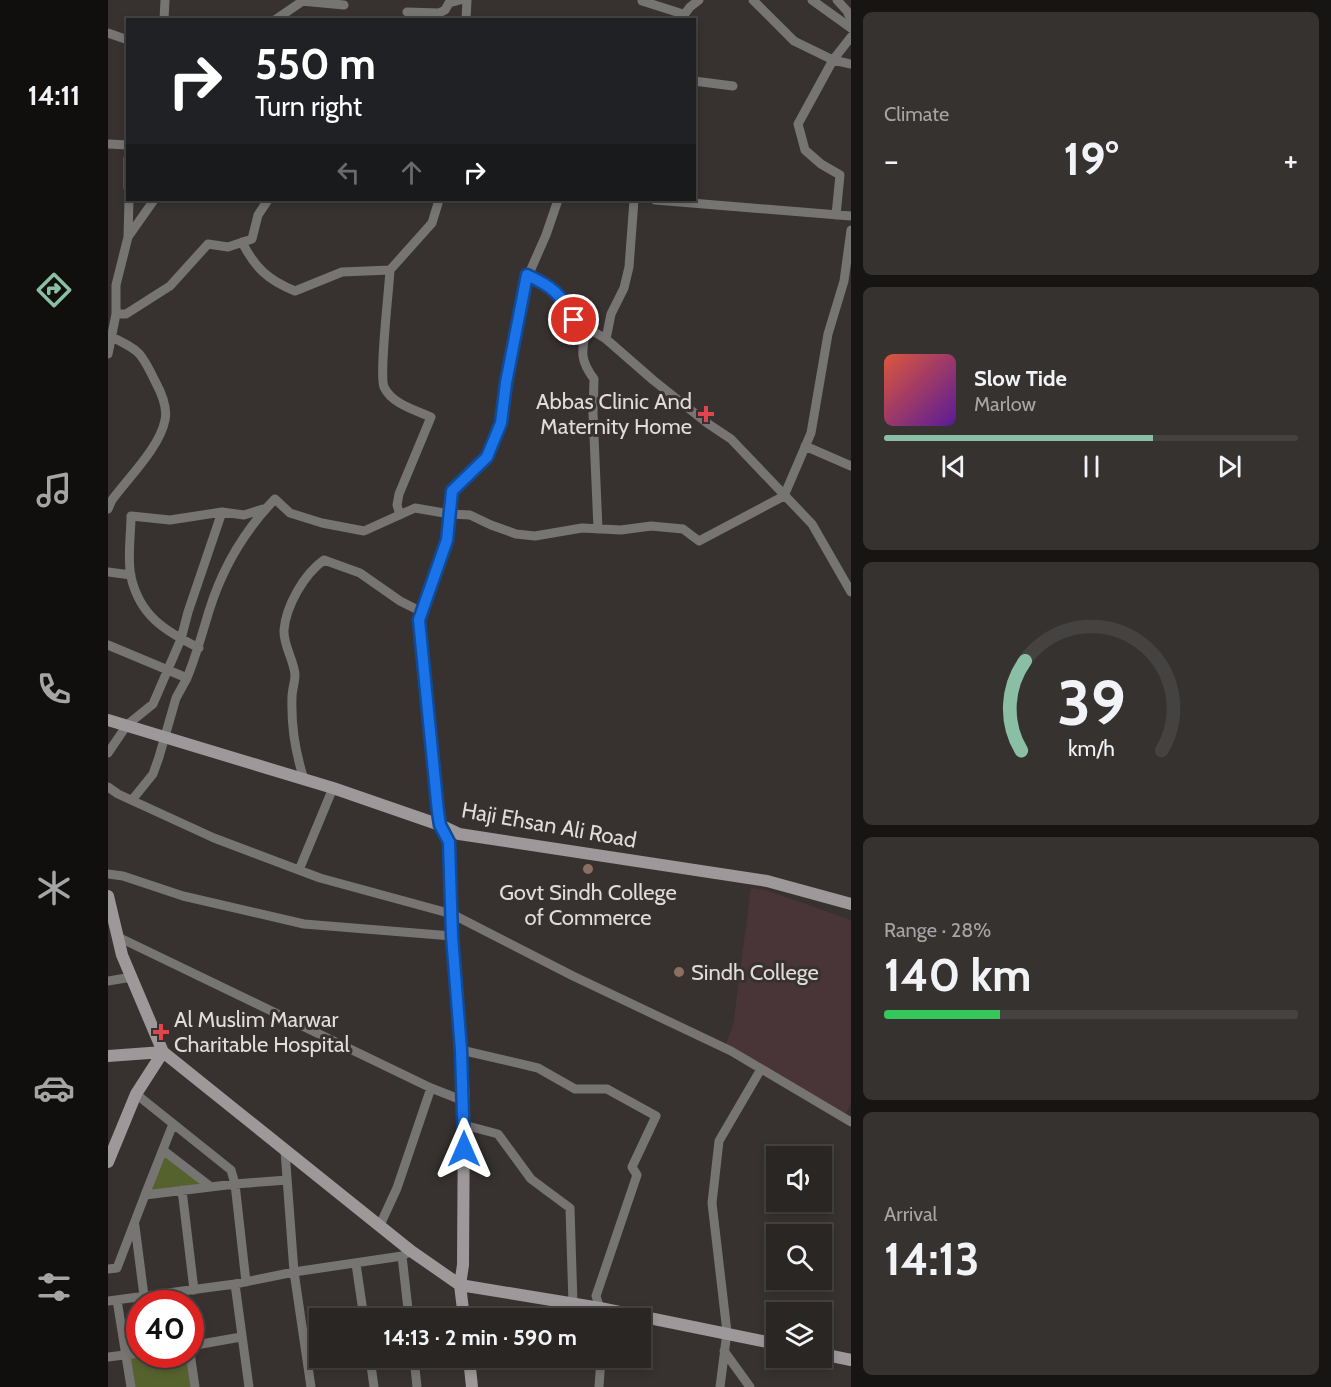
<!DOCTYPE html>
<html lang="en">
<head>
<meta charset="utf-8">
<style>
	:root { --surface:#292623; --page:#353230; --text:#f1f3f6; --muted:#a5a5a6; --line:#454341; --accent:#8abfa5 }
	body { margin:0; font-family:Cabin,sans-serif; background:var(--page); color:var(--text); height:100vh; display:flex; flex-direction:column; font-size:22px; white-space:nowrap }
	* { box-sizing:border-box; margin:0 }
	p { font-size:20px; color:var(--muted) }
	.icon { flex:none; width:33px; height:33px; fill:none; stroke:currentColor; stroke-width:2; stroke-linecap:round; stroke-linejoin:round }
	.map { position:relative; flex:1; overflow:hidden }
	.sheet { display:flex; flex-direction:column; gap:12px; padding:12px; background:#171513; width:480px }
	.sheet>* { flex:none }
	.hud { position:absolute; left:18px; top:18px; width:570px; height:183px; border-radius:0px; box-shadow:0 3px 9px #0003,0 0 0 2px var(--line); background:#202124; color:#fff; overflow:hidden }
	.controls { position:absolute; left:658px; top:1146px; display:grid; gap:12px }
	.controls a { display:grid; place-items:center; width:66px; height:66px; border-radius:0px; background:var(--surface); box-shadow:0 3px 9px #0003,0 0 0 2px var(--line); font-size:30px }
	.speed { position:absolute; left:18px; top:1290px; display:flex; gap:12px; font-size:30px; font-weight:700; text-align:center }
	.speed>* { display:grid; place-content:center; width:78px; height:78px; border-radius:50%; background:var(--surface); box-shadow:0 3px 9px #0003,0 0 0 2px var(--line); line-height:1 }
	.speed .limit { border:9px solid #d22; background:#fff; color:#111 }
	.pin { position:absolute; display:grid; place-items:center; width:51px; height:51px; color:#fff; margin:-26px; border:3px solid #fff; border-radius:50%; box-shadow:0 2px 6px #0007 }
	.me { position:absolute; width:66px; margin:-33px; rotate:0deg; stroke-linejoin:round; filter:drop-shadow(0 0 4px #0008) }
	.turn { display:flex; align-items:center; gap:21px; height:126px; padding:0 30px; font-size:27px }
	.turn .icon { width:78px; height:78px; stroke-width:2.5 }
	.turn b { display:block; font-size:42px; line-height:51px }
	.lanes { display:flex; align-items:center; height:57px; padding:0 30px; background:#0003; justify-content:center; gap:30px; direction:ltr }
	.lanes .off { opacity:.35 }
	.big { font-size:45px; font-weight:800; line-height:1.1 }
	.sheet .card { flex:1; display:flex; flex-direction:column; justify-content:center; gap:9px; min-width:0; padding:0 21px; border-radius:9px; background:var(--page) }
	.sheet .dial { align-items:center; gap:0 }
	.dial svg { height:156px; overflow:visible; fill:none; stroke:var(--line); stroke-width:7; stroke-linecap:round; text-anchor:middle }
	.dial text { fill:var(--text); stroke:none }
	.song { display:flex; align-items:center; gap:18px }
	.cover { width:72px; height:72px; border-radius:9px; background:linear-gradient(135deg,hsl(10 70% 55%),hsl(270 70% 35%)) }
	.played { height:6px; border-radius:3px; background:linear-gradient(90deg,var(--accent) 65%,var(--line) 65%) }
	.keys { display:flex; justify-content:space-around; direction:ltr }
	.heat { display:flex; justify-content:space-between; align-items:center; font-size:33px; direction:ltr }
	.charge { height:9px; border-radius:4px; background:linear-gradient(90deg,#34c759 28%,var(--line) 0) }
	.trip { position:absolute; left:201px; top:1308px; width:342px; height:60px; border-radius:0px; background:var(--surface); box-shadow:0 3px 9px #0003,0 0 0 2px var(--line); font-weight:800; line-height:60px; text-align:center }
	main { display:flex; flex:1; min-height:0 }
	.menu { display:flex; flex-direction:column; width:108px; justify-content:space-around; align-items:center; background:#100f0e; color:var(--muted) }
	.menu .icon { width:42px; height:42px }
	.menu .current { color:var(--accent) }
	.menu b { font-size:27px; color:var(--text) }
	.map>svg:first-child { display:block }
</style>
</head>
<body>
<main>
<nav class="menu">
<b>14:11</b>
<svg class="icon current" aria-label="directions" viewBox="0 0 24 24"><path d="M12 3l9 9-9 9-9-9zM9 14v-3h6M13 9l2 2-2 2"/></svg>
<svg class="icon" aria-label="music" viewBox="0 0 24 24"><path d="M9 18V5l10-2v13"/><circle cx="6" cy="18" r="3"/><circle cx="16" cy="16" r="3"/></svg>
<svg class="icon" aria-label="phone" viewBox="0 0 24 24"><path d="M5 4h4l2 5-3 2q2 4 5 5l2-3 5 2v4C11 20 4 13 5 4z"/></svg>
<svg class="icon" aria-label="climate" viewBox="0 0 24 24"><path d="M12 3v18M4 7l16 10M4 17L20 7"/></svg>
<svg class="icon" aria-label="car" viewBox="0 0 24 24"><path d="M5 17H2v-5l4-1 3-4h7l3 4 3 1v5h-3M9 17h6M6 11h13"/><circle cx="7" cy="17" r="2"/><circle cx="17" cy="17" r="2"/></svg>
<svg class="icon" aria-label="filters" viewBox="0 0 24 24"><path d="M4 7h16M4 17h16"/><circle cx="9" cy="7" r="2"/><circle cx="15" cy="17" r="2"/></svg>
</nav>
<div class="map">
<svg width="743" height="1387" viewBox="0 0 743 1387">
	<rect width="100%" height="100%" fill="#37322f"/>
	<path fill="#493438" d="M643,888L658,890L743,920V1103L736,1118L616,1048L625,1026Z"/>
	<path fill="#56622e" d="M55,1150L103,1187L37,1195Z
		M82,1354L87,1387H23L16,1355Z"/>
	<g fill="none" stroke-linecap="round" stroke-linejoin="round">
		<path stroke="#777474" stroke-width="9" d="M645,0L686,41L725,60L743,64
			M704,0L743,28
			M729,0L739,11L743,20
			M193,1L236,5
			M534,1L575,14
			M299,12L331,13L337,10L341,3L352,0
			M56,20L57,0
			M167,20L196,0
			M358,20L359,0
			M572,20L582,7L591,0
			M0,33L20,40
			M586,81L625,86
			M0,144L20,145
			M20,158V188
			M547,200L743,216
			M728,215L732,175L713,164L697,150L690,124L725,60L743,37
			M20,236L21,200
			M134,242C147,268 160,280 187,291L234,272L282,270L324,223L331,200
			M282,270C281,290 271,374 276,387C284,404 307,410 323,417L291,494L289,505L292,515
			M419,275L440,285L455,299L466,320L498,339L545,380L599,423L623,439L704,524L743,592
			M8,314H18L62,286L100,244L120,247L144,239L150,215L160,200
			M478,328C474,351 471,359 486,379L485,413L490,529
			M498,339L503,314L516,288L521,267L526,200
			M0,354L8,314V285L20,237L46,200
			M697,446L743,466
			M0,509L4,500C20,478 52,447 57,420C60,407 53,392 47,381C33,352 32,351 4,337
			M0,572L23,575
			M0,645L79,678L68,698L51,757L45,774L24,800
			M91,648C57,631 32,616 23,577C19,558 23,535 23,516L62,520L114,512L136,515L155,509
			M79,678C88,656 94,634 101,611C114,569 137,530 167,499L182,513L214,523L256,531L307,508L342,514L362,515L383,525L408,534L427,536L474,528L513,530L543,526L575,529L591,541L676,496L703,433L720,334L736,281L743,230
			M0,753L19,725L45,704L73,639L80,612L114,512
			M196,779C187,752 183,726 184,697C184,690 187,682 187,675C186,660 175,645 176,630C178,606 196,574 216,560L252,573L292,601L314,612
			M0,787L10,794L106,838L212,878L344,914L465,976L623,1051L743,1122
			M332,825L311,620L339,540L344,491L379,457L392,423L416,285L438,235L450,200
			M191,870L225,788
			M0,874L15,876L75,896L196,924L344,936
			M10,937L323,1088L356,1101
			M0,981L24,977
			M353,1050L430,1068L467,1089H499L548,1116L524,1167L529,1175L488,1296L495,1318
			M28,1094L123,1170L127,1184L138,1282
			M356,1125L390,1134L423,1179L462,1208L465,1304
			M55,1150L103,1187
			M177,1151L186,1272L203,1387
			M74,1190L86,1290
			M37,1195L65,1124
			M272,1225L289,1188L323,1088
			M27,1226L36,1296
			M294,1256L301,1318
			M248,1264L256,1318
			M0,1269L9,1268L37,1195L127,1184L179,1180
			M127,1284L141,1387
			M9,1300L23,1387
			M0,1301L127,1284L186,1272L294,1256L303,1251
			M82,1346L133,1337
			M616,1351L642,1387
			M82,1353L87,1387
			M0,1357L32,1353
			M262,1358L266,1387
			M306,1358L309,1387
			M491,1387L493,1358
			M612,1387L619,1332L604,1203L611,1141L653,1069"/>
		<path stroke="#9d9899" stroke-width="12" d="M0,720L225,788L332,825L351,834L659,881L743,904
			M332,825L341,842L344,936L353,1050L356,1101L355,1265L352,1285L356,1318
			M0,896L14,955L55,1052L303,1251L352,1285L492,1308L669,1344
			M0,1056L55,1052
			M0,1162L28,1094L55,1052
			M714,1354L743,1360
			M361,1358L364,1387"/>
	</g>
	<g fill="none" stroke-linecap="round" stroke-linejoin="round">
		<g stroke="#114b97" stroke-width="15">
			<path id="route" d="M356,1149L353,1050L344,936L341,842L332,825L330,812L311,620L339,540L344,491L379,457L393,423L398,383L419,275C445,287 453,294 466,320"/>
		</g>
		<use href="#route" stroke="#1a73e8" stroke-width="10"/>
	</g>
	<g fill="#e0444e" stroke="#37322f" stroke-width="2">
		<path d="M595 405h6v6h6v6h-6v6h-6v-6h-6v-6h6z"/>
		<path d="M50 1023h6v6h6v6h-6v6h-6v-6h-6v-6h6z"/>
	</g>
	<g fill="#8d6e63" stroke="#37322f" stroke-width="2">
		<circle cx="480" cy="869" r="6"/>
		<circle cx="571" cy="972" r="6"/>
	</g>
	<g text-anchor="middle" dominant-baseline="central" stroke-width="6" stroke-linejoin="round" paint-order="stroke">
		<g font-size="22" fill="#dfdcda" stroke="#37322f" text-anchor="start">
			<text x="584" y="401" text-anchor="end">Abbas Clinic And<tspan x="584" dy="25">Maternity Home</tspan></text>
			<text x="480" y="892" text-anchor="middle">Govt Sindh College<tspan x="480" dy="25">of Commerce</tspan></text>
			<text x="583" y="972">Sindh College</text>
			<text x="66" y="1019">Al Muslim Marwar<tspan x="66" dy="25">Charitable Hospital</tspan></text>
		</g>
		<g font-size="22" fill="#dfdcda" stroke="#37322f">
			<text transform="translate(441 825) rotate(10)">Haji Ehsan Ali Road</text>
		</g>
	</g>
</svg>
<div class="controls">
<a><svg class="icon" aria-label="sound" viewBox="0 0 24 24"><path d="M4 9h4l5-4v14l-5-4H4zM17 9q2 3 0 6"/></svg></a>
<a><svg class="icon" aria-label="search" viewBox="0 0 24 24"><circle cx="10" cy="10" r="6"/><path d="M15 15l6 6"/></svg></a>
<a><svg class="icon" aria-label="layers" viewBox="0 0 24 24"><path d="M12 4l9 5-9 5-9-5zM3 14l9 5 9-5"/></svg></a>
</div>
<div class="speed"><div class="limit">40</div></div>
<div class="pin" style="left:466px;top:320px;background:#d93025"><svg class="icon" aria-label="arrive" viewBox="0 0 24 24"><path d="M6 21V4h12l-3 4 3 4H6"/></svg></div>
<svg class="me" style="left:356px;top:1149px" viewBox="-20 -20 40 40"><path d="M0-17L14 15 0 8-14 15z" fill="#1a73e8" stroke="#fff" stroke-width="4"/></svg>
<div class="trip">14:13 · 2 min · 590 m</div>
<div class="hud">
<div class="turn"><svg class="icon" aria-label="right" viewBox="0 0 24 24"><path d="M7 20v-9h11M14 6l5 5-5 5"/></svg><div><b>550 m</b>Turn right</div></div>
<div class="lanes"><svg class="icon off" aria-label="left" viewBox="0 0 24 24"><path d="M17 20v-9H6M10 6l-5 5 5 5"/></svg><svg class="icon off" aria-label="ahead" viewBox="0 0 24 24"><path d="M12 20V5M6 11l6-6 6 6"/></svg><svg class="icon" aria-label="right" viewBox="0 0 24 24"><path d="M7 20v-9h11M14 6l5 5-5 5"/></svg></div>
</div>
</div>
<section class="sheet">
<div class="card"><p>Climate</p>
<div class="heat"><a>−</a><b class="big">19°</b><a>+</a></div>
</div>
<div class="card">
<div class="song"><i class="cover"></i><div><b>Slow Tide</b><p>Marlow</p></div></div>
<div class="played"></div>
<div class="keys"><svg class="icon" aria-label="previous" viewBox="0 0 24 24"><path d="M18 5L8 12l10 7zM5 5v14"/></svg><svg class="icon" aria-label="pause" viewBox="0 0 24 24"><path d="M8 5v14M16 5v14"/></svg><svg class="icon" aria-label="next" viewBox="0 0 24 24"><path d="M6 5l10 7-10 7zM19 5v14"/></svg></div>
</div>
<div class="card dial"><svg viewBox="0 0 100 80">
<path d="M14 69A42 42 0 1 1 86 69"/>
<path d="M14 69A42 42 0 0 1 16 23" stroke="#8abfa5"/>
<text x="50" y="56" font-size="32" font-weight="700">39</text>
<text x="50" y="72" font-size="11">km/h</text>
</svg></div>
<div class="card"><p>Range · 28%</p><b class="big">140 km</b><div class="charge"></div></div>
<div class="card"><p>Arrival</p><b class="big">14:13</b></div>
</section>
</main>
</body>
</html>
